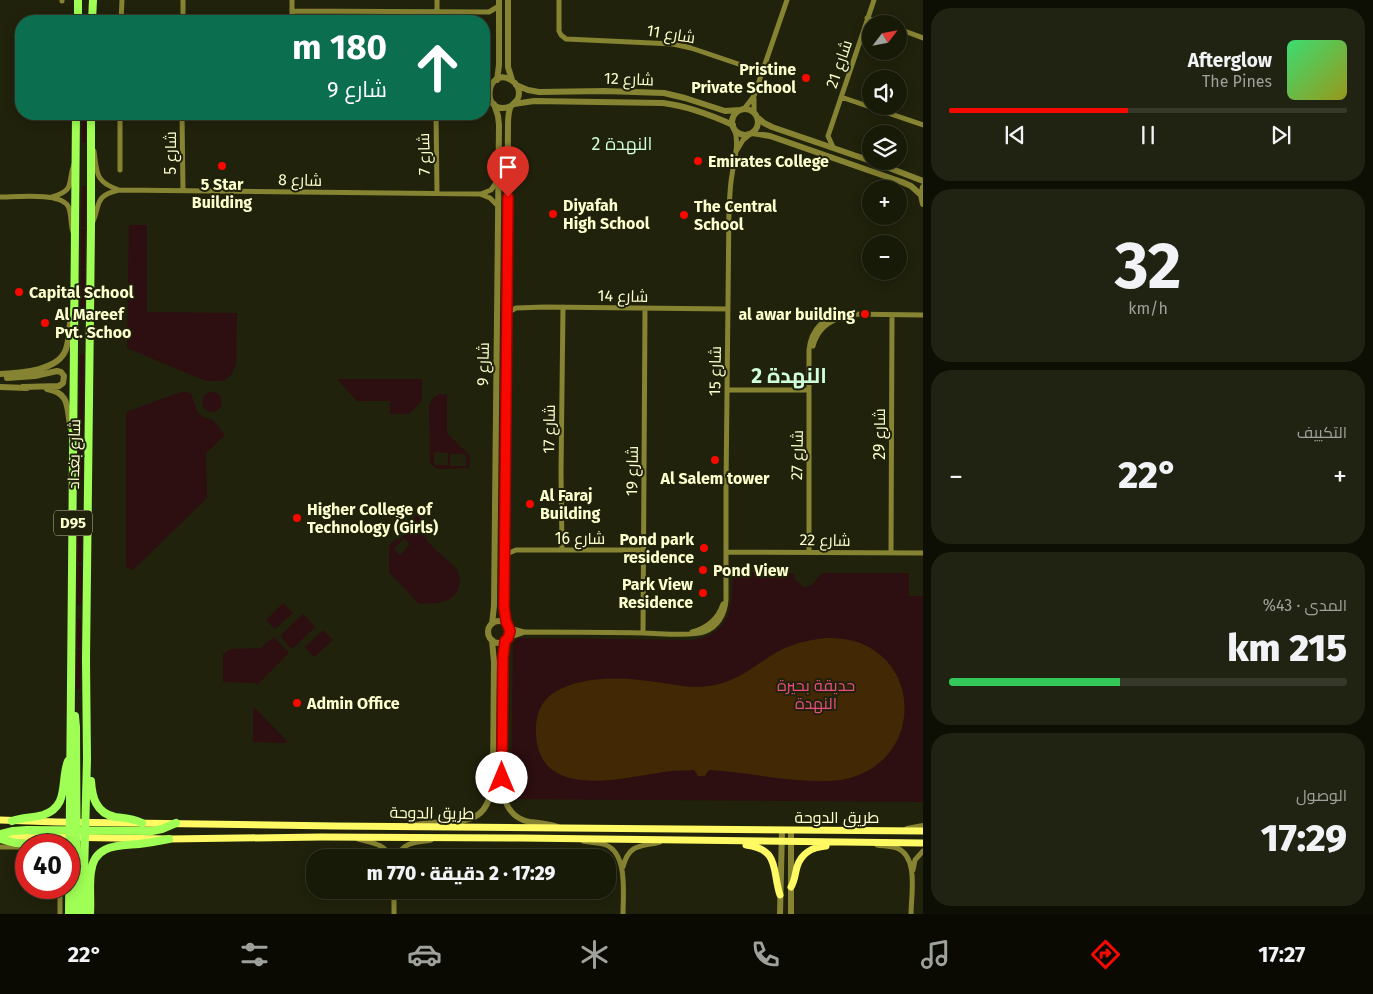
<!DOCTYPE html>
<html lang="ar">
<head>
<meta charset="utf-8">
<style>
	:root { --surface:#181a08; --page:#212312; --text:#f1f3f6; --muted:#9fa19c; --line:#363829; --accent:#f80900 }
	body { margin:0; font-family:"Fira Sans",Cairo,sans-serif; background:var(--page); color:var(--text); direction:rtl; height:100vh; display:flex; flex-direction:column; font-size:19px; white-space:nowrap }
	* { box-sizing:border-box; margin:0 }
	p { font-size:16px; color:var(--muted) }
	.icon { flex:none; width:28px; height:28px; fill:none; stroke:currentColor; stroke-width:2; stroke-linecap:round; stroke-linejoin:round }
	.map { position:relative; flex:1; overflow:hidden; direction:ltr }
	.details { display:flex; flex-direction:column; gap:8px; padding:8px; background:#0d0e04; width:450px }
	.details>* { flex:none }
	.top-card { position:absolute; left:15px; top:15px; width:475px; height:105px; border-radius:20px; box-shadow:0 2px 12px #0003,0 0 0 1px var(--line); direction:rtl; background:#0b6e4f; color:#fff; overflow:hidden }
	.needle { width:32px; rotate:58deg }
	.fabs { position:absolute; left:862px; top:15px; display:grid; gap:10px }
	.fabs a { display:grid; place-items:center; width:45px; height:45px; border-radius:50%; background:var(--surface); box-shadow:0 2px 12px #0003,0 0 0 1px var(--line); font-size:25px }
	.speed { position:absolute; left:15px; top:834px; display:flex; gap:10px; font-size:25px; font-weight:700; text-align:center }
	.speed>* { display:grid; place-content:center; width:65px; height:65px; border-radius:50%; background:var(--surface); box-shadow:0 2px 12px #0003,0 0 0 1px var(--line); line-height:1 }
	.speed .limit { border:8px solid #d22; background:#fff; color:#111 }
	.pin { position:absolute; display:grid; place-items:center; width:42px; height:42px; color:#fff; margin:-51px -21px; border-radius:50% 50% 50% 0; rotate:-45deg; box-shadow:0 0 5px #0007 }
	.pin .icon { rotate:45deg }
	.me { position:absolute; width:55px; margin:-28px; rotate:0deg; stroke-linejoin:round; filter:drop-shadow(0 0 4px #0008) }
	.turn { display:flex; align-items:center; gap:18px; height:105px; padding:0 20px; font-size:22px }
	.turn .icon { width:65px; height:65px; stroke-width:2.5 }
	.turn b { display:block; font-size:35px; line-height:42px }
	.big { font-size:38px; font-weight:800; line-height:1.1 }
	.details .tile { flex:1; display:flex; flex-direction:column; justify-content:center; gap:8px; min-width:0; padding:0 18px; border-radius:20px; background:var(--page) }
	.details .dial { align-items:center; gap:0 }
	.dial b { font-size:65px; line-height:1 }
	.song { display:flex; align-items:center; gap:15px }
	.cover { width:60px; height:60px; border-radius:8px; background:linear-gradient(135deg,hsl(140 70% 55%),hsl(60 70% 35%)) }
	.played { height:5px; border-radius:2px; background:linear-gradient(90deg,var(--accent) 45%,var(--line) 45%) }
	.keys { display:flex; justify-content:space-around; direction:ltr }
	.heat { display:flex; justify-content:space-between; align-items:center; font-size:28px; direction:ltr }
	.charge { height:8px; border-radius:4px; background:linear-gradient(90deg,#34c759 43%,var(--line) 0) }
	.trip { position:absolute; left:306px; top:849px; width:310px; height:50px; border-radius:20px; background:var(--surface); box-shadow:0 2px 12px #0003,0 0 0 1px var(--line); font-weight:800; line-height:50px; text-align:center; direction:rtl }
	.tabs { display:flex; height:80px; justify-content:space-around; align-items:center; background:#0a0a03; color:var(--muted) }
	.tabs .icon { width:35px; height:35px }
	.tabs .current { color:var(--accent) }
	.tabs b { font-size:22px; color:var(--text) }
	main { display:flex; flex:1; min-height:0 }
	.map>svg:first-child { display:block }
</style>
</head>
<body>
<main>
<section class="details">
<div class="tile">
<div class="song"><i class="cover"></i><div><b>Afterglow</b><p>The Pines</p></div></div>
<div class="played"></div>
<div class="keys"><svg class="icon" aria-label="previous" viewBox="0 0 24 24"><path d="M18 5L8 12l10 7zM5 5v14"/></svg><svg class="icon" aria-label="pause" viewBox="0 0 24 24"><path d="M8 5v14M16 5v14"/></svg><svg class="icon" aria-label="next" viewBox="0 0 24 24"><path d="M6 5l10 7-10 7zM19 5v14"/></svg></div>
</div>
<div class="tile dial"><b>32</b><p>km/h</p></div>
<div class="tile"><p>التكييف</p>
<div class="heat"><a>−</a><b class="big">22°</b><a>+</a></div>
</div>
<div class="tile"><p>المدى · 43%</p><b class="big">215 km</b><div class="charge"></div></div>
<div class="tile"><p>الوصول</p><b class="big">17:29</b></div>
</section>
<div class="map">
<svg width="923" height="914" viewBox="0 0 923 914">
	<rect width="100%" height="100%" fill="#20220b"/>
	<path fill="#2d0e11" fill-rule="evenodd" d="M82,114H86V143H82Z
		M82,186H86L85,227H81Z
		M129,225H147V312L237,313L236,365L231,375L223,381H206L127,348Z
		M81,228H85V269H81Z
		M81,270H85V311H80Z
		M80,354H84L83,437H79Z
		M337,379H422V401L409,414H390V401H357Z
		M181,392H186L191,394L197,411L202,417L213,420L225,435L206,453L207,498L133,570L126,567V412Z
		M202 402a10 10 0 1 1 20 0a10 10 0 1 1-20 0Z
		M440,394H447V433L470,456L469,468L437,469L433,466L430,462L429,405L434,397ZM434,452L448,453V465H434ZM450,454H466V466H450Z
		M79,438H83V480H78Z
		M416,516L420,517C421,525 422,532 426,539C434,551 447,558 456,569C465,582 457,600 442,602C434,604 426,603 419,604L389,572V546L397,538L399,540L405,534L402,530ZM404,538L410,544L400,555L394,549Z
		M78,523H82V563H78Z
		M78,565H82V605H77Z
		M733,572H773V577H782L783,573H792L796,576L794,578L804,588L807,586L812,585L822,573H909V596H923V802L511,799L513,643L518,638L691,640C732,635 732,605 733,572Z
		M283,603L293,613L275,629L266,620Z
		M303,614L315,627L292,649L280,636Z
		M77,619H81V648L77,647Z
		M323,630L333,640L314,657L305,647Z
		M274,637L289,653L257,685L256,683L223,682V654L230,649L261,648Z
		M77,649H81L80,689H76Z
		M255,708L287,741L286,743L253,742V709Z"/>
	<path fill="#422805" d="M826,638C838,638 849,639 860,643C923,668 918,757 853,777C842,781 831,781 819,781C782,781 746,772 709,770L705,776H698L694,770C685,771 674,770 664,772C622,778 539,801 536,734C535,717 540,701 555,692C584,675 624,677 656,682C674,684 690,689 708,686C738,683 754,665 779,651C794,643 809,640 826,638Z"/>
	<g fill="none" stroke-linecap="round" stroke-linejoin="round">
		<path stroke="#868332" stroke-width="5" d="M62,0V1
			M559,0V31L561,35L566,39L673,44L691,48L762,72
			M292,11L489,12L499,6
			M437,12V0
			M867,18L883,24
			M121,21L122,0
			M183,21V0
			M292,21V0
			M899,29L923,38
			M484,90L492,84
			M841,97L923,125
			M754,99V113
			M744,109L754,96L787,0
			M182,114L183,191
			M436,114L437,193
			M833,147L828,136L874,0
			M737,150L743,140L750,134
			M94,151C97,173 95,182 119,190
			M120,170V114
			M481,194L491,190L498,180
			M0,197C15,197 60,192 68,206C72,213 70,224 73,232
			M52,197C76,190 67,183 74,164
			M92,224C101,205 93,196 119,190L480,194L490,198L498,206
			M507,313L516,308L545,307L728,309
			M813,346C817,331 827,321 843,317
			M727,390H809
			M562,550L561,472L563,307
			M726,552L923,553
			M809,552V350C811,329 825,315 846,314L923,315
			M891,553L892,315
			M504,557L509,553L516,550H643
			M509,628L524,632
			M692,632C707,628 718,619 723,604
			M643,633C643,525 645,417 645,309
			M508,638L525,632C564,632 603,632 643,633C658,633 691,637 704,632C718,627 725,614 726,600V488L729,207C730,196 730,185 732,175C734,159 740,144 734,128
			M358,839C372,843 384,843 391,858
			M583,841C591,843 599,842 606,845C628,854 623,895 623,914
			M877,845C883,846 890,846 897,848C919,857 911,895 911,914
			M0,847H26
			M396,858C404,841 416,843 431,840
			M623,867C629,843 641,847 660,842
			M913,870L915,860L923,851
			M394,890V914
			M60,914V888"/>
		<path stroke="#868332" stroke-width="6" d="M508,0V67L512,80
			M497,80L499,65V0
			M516,85L528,90L539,92L604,91L664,93L685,98L725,111L740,110
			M514,104L534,101L663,103C687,106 711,115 733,125
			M732 122a13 13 0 1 1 26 0a13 13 0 1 1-26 0Z
			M757,117L764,123L772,127L871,161
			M752,133L770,136L902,182L911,186L921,195
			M871,161L923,181
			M923,187L921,195L923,204
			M0,374C20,373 59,371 66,349C70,337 69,323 72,310
			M7,378L35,376L57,371L61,372L64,376L63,383L59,386L23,387
			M0,387L27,388
			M47,389C72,393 66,411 71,429
			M488 632a11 11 0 1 1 22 0a11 11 0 1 1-22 0Z
			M492,624L494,606L499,125L498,116L494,104
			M507,625L504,607L508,126C508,120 508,111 511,106C515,102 519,100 519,93C519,88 516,83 511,80C485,65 480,119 511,106
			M505,641L503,664L502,779C502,798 508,818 530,822C540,823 549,824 558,827
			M415,825C456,817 490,834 493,776L494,662L492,640
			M907,829L923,826
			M780,914L782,830
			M791,914V830"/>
		<path stroke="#fff964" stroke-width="7" d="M0,820L56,822L335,826L923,831
			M0,836L169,839L321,837L520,838L923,843
			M746,845C780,849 772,871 780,895
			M791,887C795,880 795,874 797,867C801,853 813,847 826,846"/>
		<path stroke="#9fff54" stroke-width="8" d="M78,0V21
			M92,21L93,0
			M75,716L76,727L77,914
			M91,781C92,797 96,813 115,817C125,818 133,818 142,823
			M12,821C22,817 33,818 43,815C70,806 60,781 68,761
			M0,834L13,831L27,830L152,831L162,829L176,823
			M0,839L16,843L40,845
			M69,914L76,114
			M83,914L87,759L86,660L91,227V114
			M90,914C91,900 89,885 91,872C94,844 118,846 139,844C149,843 159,841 169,839"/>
	</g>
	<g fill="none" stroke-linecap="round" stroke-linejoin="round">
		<g stroke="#a10600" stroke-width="12">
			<path id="route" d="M502,778L503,657L505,641L508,638L510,631L506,621L504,607L508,197"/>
		</g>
		<use href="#route" stroke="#f80900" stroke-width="9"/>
	</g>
	<g fill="#f80900" stroke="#20220b" stroke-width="2">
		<circle cx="806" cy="78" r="5"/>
		<circle cx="698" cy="161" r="5"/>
		<circle cx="222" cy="166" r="5"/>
		<circle cx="553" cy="214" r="5"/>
		<circle cx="684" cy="215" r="5"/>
		<circle cx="19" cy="292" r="5"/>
		<circle cx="865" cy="314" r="5"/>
		<circle cx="45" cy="323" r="5"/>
		<circle cx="715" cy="460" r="5"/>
		<circle cx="530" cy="504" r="5"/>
		<circle cx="297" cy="518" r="5"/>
		<circle cx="704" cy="548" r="5"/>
		<circle cx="703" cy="570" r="5"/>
		<circle cx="703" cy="593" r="5"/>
		<circle cx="297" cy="703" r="5"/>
	</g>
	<g text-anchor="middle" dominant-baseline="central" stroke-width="4" stroke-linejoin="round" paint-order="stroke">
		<rect fill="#20220b" stroke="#bbbd93" stroke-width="1" x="54" y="510.5" width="38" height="25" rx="4"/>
		<g font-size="15" font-weight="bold" fill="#fdffcd">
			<text x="73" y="523">D95</text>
		</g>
		<g font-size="16" fill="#fdffcd" stroke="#20220b">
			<text transform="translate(671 34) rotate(9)">شارع 11</text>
			<text transform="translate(839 64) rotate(-71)">شارع 21</text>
			<text transform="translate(629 79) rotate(2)">شارع 12</text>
			<text transform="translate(170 153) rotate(-90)">شارع 5</text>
			<text transform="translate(424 154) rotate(-91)">شارع 7</text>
			<text transform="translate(300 180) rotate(1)">شارع 8</text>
			<text transform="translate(623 296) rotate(1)">شارع 14</text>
			<text transform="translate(483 364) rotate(-89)">شارع 9</text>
			<text transform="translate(715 371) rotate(-89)">شارع 15</text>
			<text transform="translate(549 429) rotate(-89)">شارع 17</text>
			<text transform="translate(879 434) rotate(-90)">شارع 29</text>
			<text transform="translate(74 454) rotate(-89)">شارع بغداد</text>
			<text transform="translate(797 455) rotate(-89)">شارع 27</text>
			<text transform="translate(632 471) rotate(-89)">شارع 19</text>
			<text x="580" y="538">شارع 16</text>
			<text transform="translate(825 540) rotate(1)">شارع 22</text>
			<text transform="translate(432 813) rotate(1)">طريق الدوحة</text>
			<text x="837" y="817">طريق الدوحة</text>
		</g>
		<g font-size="16" font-weight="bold" fill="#fdffcd" stroke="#20220b" text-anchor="start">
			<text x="796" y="69" text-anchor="end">Pristine<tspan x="796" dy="18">Private School</tspan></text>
			<text x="708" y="161">Emirates College</text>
			<text x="222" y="184" text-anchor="middle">5 Star<tspan x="222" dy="18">Building</tspan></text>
			<text x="563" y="205">Diyafah<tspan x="563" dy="18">High School</tspan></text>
			<text x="694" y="206">The Central<tspan x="694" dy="18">School</tspan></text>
			<text x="29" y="292">Capital School</text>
			<text x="55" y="314">Al Mareef<tspan x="55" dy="18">Pvt. Schoo</tspan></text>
			<text x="855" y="314" text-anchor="end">al awar building</text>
			<text x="715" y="478" text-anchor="middle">Al Salem tower</text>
			<text x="540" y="495">Al Faraj<tspan x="540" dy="18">Building</tspan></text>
			<text x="307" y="509">Higher College of<tspan x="307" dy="18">Technology (Girls)</tspan></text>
			<text x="694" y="539" text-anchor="end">Pond park<tspan x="694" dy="18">residence</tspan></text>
			<text x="713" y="570">Pond View</text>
			<text x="693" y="584" text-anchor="end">Park View<tspan x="693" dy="18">Residence</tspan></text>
			<text x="307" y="703">Admin Office</text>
		</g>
		<g font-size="16" fill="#ea4e7f" stroke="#20220b">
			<text x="816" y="685">حديقة بحيرة<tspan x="816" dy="18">النهدة</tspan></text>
		</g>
		<g font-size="18" fill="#cfffdd" stroke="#20220b">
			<text x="622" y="144">النهدة 2</text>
		</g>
		<g font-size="21" font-weight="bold" fill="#cfffdd" stroke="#20220b">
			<text x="789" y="376">النهدة 2</text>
		</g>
	</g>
</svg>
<div class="fabs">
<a><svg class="needle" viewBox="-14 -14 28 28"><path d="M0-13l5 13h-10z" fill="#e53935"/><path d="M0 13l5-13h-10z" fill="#9fa19c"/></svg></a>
<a><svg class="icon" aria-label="sound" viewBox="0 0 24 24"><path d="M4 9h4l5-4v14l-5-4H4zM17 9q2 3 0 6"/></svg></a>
<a><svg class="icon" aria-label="layers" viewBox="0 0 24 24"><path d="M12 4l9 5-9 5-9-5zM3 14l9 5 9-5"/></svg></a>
<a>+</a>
<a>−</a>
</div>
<div class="speed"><div class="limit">40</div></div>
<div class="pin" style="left:508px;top:197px;background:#d93025"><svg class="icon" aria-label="arrive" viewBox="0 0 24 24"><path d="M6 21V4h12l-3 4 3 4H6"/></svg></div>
<svg class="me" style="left:502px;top:778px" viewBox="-20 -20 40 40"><circle r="19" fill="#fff"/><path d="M0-13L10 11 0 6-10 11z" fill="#f80900"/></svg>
<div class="trip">17:29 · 2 دقيقة · 770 m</div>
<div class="top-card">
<div class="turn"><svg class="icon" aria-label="ahead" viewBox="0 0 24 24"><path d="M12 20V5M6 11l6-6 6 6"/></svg><div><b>180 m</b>شارع 9</div></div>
</div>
</div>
</main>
<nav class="tabs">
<b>17:27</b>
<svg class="icon current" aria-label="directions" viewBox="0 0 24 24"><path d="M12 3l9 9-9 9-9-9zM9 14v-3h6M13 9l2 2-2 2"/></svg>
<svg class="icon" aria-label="music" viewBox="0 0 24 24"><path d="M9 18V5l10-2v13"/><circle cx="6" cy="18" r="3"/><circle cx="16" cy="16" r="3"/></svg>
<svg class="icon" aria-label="phone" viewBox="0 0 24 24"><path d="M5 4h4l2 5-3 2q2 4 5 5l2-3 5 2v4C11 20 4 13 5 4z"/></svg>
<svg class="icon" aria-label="climate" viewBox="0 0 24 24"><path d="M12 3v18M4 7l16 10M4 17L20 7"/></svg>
<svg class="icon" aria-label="car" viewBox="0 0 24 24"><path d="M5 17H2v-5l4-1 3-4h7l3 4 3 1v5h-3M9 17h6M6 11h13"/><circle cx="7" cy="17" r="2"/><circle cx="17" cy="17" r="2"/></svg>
<svg class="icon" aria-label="filters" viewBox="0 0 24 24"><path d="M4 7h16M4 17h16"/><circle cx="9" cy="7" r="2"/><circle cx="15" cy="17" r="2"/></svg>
<b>22°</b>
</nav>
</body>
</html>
